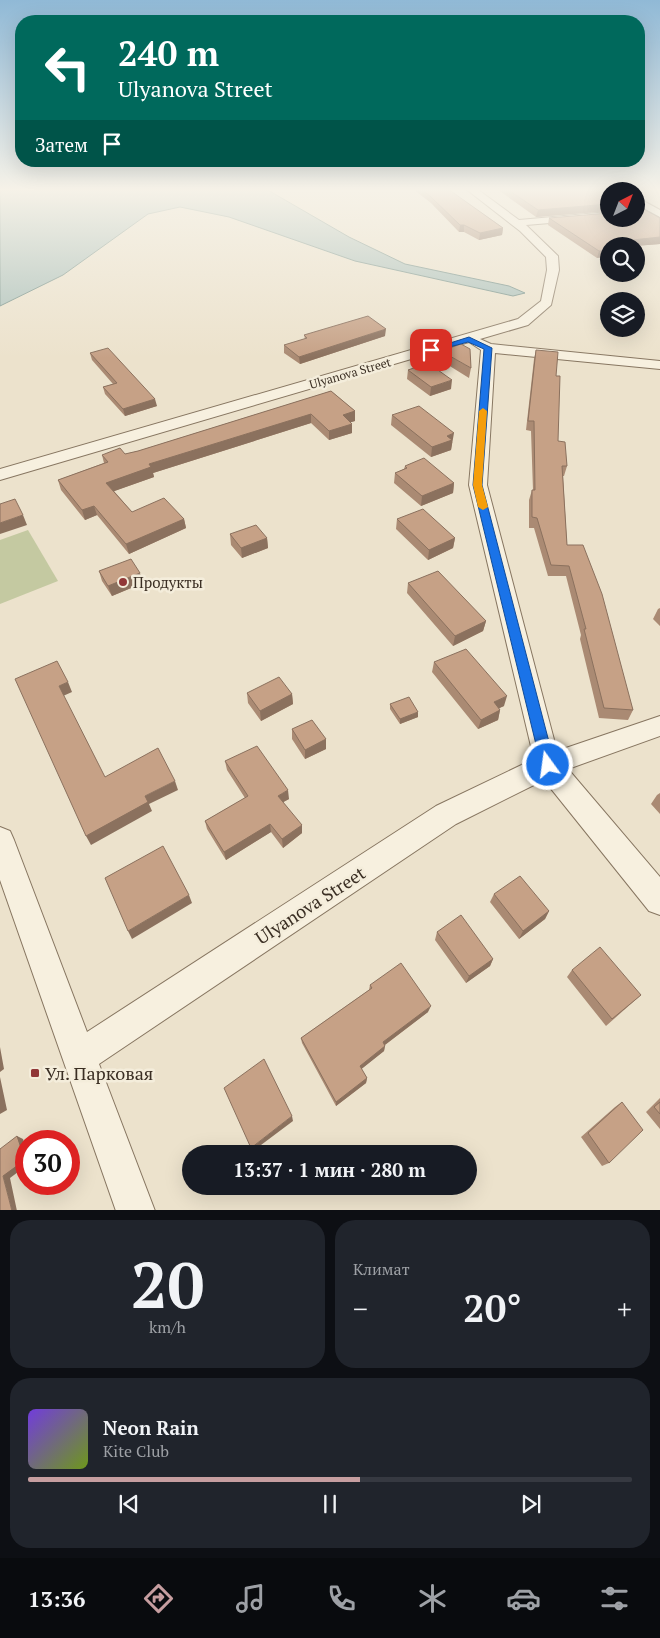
<!DOCTYPE html>
<html lang="ru">
<head>
<meta charset="utf-8">
<style>
	:root { --surface:#171b24; --page:#20242c; --text:#f1f3f6; --muted:#9ea1a6; --line:#363941; --accent:#c69ea0 }
	body { margin:0; font-family:"PT Serif",serif; background:var(--page); color:var(--text); height:100vh; display:flex; flex-direction:column; font-size:19px; white-space:nowrap }
	* { box-sizing:border-box; margin:0 }
	p { font-size:16px; color:var(--muted) }
	.icon { flex:none; width:28px; height:28px; fill:none; stroke:currentColor; stroke-width:2; stroke-linecap:round; stroke-linejoin:round }
	.map { position:relative; height:1210px; overflow:hidden }
	.side { display:flex; flex-direction:column; gap:10px; padding:10px; background:#0d0f14; flex:1 }
	.side>* { flex:none }
	.hud { position:absolute; left:15px; top:15px; width:630px; height:152px; border-radius:20px; box-shadow:0 5px 20px #0002; background:#00695c; color:#fff; overflow:hidden }
	.needle { width:32px; rotate:42deg }
	.buttons { position:absolute; left:600px; top:182px; display:grid; gap:10px }
	.buttons a { display:grid; place-items:center; width:45px; height:45px; border-radius:50%; background:var(--surface); box-shadow:0 5px 20px #0002; font-size:25px }
	.speed { position:absolute; left:15px; top:1130px; display:flex; gap:10px; font-size:25px; font-weight:700; text-align:center }
	.speed>* { display:grid; place-content:center; width:65px; height:65px; border-radius:50%; background:var(--surface); box-shadow:0 5px 20px #0002; line-height:1 }
	.speed .limit { border:8px solid #d22; background:#fff; color:#111 }
	.pin { position:absolute; display:grid; place-items:center; width:42px; height:42px; color:#fff; margin:-21px; border-radius:10px; box-shadow:0 2px 8px #0006 }
	.me { position:absolute; width:55px; margin:-28px; rotate:346deg; stroke-linejoin:round; filter:drop-shadow(0 0 4px #0008) }
	.turn { display:flex; align-items:center; gap:18px; height:105px; padding:0 20px; font-size:22px }
	.turn .icon { width:65px; height:65px; stroke-width:2.5 }
	.turn b { display:block; font-size:35px; line-height:42px }
	.then { display:flex; align-items:center; height:48px; padding:0 20px; background:#0003; gap:10px; font-size:19px }
	.big { font-size:38px; font-weight:700; line-height:1.1 }
	.side .tile { flex:1; display:flex; flex-direction:column; justify-content:center; gap:8px; min-width:0; padding:0 18px; border-radius:20px; background:var(--page) }
	.side .dial { align-items:center; gap:0 }
	.dial b { font-size:65px; line-height:1 }
	.song { display:flex; align-items:center; gap:15px }
	.cover { width:60px; height:60px; border-radius:8px; background:linear-gradient(135deg,hsl(260 70% 55%),hsl(80 70% 35%)) }
	.played { height:5px; border-radius:2px; background:linear-gradient(90deg,var(--accent) 55%,var(--line) 55%) }
	.keys { display:flex; justify-content:space-around; direction:ltr }
	.heat { display:flex; justify-content:space-between; align-items:center; font-size:28px; direction:ltr }
	.side .tiles { flex:1; display:grid; gap:10px; grid-template-columns:1fr 1fr }
	.tile:last-child { grid-column:span 2 }
	.trip { position:absolute; left:182px; top:1145px; width:295px; height:50px; border-radius:25px; background:var(--surface); box-shadow:0 5px 20px #0002; font-weight:700; line-height:50px; text-align:center }
	.tab-bar { display:flex; height:80px; justify-content:space-around; align-items:center; background:#090b0e; color:var(--muted) }
	.tab-bar .icon { width:35px; height:35px }
	.tab-bar .active { color:var(--accent) }
	.tab-bar b { font-size:22px; color:var(--text) }
	.map>svg:first-child { display:block }
</style>
</head>
<body>
<div class="map">
<svg width="660" height="1211" viewBox="0 0 660 1211">
	<rect width="100%" height="100%" fill="#ece2cc"/>
	<path fill="#c4c9a1" d="M28,530L58,581L0,604V540Z"/>
	<path fill="#acc1bb" stroke="#738f88" d="M0,189H266L349,237L405,264L509,286L525,293L513,296L355,261L229,217L180,207L148,214L63,275L0,306Z"/>
	<g fill="none" stroke-linecap="round" stroke-linejoin="round">
		<g stroke="#877661" stroke-width="2">
			<path id="minor" d="M466,189H477L519,220L609,212V218L526,225L558,256L559,270L551,305L528,325L480,339L491,344L660,361V369L495,353L487,485L557,751L660,716V736L568,769L660,877V915L649,911L544,780L456,824L99,1064L155,1211H116L0,880V827L10,831L14,840L87,1032L436,806L534,759L469,485L481,350L469,342L0,480V469L518,319L541,301L547,270L546,257L520,231Z
				M612,189H623L625,191H613Z
				M636,197L660,210V217L636,204Z"/>
		</g>
		<use href="#minor" fill="#f7f0df" fill-rule="evenodd"/>
	</g>
	<path fill="#aa8a73" d="M413,189H448L503,228L502,235L479,240L464,232H459L431,203Z
		M497,189H607L609,191V211L536,217Z
		M549,218H660V244L635,246H609L597,258L548,225Z
		M304,335L385,336L300,364L284,353V345L305,339Z
		M536,350L556,376L558,441L567,466L564,476H563L567,545L633,710L628,720L599,718L580,639L581,635L566,576H548L534,528H529V500L532,490H533L531,431L526,430L534,359Z
		M441,351L471,368L469,378L440,360Z
		M90,353L157,406L125,416L105,394L103,387L113,384L92,360Z
		M408,370L451,389L430,396L407,379Z
		M331,391L355,411V421L350,422L352,433L329,440L311,423L153,473L154,477L114,491L132,512L184,519L186,528L129,554L97,515L85,520L61,490L58,480L104,463L102,455L125,454L138,451Z
		M392,415L453,443H452L451,450L431,457L391,425Z
		M405,466L454,483L453,493L421,506L394,483L395,473L404,469Z
		M397,519L455,538L453,548L428,560L396,529Z
		M230,534L267,538L268,548L242,558L231,545Z
		M99,571L143,583L112,596L102,581Z
		M408,583L486,621L483,631L453,646L407,593Z
		M660,608V626L653,619L658,609Z
		M434,662L504,706L499,708L500,710L498,720L478,729L432,672Z
		M247,693L292,694L293,704L261,721L248,703Z
		M390,704L418,717L400,724L390,709Z
		M292,729L326,739V749L305,759L292,739Z
		M225,761L289,799L283,802L302,833L283,848L271,832L226,860L207,829L205,821L245,798L227,770Z
		M660,793V814L651,804L657,795Z
		M494,894L549,911L545,919L519,939L490,902Z
		M437,932L493,959L490,966L466,983L435,940Z
		M572,970L641,995L606,1026L567,977Z
		M370,985L428,1012L385,1045L384,1051L361,1069L367,1078L366,1083L336,1106L302,1043L301,1038L369,990Z
		M660,1098V1129L646,1112Z
		M622,1102L609,1163L602,1166L581,1137L615,1107Z"/>
	<path fill="#8b715e" d="M609,204V211L536,217L538,210Z
		M460,225H464V232H459Z
		M503,228L502,235L479,240L480,233Z
		M660,237V244L635,246H621L623,241Z
		M609,250V257L597,258L599,251Z
		M386,329L385,336L300,364L299,357Z
		M452,380L451,389L430,396L431,387Z
		M155,399L157,406L125,416L123,409Z
		M355,411V421L342,425L343,415Z
		M311,414V423L153,473L154,477L109,493L106,483L149,464Z
		M352,424V433L329,440V431Z
		M454,433L451,450L431,457L432,447L447,436Z
		M454,483L453,493L421,506L422,496Z
		M94,506L97,515L85,520L82,510Z
		M23,515L27,525L0,534V523Z
		M184,519L186,528L129,554L126,544Z
		M267,538L268,548L242,558L241,548Z
		M455,538L453,548L428,560L429,550Z
		M140,573L143,583L112,596L108,586Z
		M486,621L483,631L453,646L455,636Z
		M68,682L72,692L63,696L59,686Z
		M292,694L293,704L261,721L260,711Z
		M507,696L504,706L491,712L494,702Z
		M500,710L498,720L478,729L481,720Z
		M418,712V717L400,724V719Z
		M326,739V749L305,759V750Z
		M175,781L178,790L149,804L152,811L91,845L86,836L145,796Z
		M288,790L289,799L278,805V796Z
		M270,824L271,832L226,860L224,852Z
		M302,825V833L283,848L282,839Z
		M189,895L192,903L132,939L128,931Z
		M549,911L545,919L519,939L523,931Z
		M493,959L490,966L466,983L469,976Z
		M431,1006L428,1012L382,1047L383,1042Z
		M385,1046L384,1051L359,1071L360,1066Z
		M0,1047L4,1069L0,1072Z
		M0,1077L7,1110L0,1114Z
		M367,1078L366,1083L336,1106V1102Z
		M292,1116L293,1121L253,1151L251,1148Z
		M17,1136L23,1139L26,1148V1166L10,1178L17,1211H12L3,1176Z"/>
	<path fill="#c6a186" stroke="#8b715e" d="M421,189H448L503,228L480,233L464,225H460L431,197Z
		M507,189H607L611,191H609V204L538,210Z
		M636,205L660,218V237L623,241L631,246H609V250L599,251L549,218L609,213V219H636Z
		M368,316L386,329L299,357L284,345L307,338L304,335Z
		M461,344L470,349L471,368L441,351Z
		M108,348L155,399L123,409L103,387L117,383L90,353Z
		M536,350L558,352L556,376H560L558,441L565,442L567,466H562L567,545H583L602,594L633,710L604,708L584,629H586L569,566L551,565L537,518L532,517V490H535L534,421H528Z
		M428,363L452,380L431,387L408,370Z
		M331,391L355,411L343,415L352,424L329,431L311,414L149,464L151,467L106,483L132,512L164,498L184,519L126,544L94,506L82,510L58,480L108,462L102,455L120,448L125,454L138,451Z
		M419,406L454,433L447,436L452,440L432,447L392,415Z
		M424,458L454,483L422,496L395,473L407,468L405,466Z
		M15,499L23,515L0,523V504Z
		M423,509L455,538L429,550L397,519Z
		M256,525L267,538L241,548L230,534Z
		M131,559L140,573L108,586L99,571Z
		M438,571L486,621L455,636L408,583Z
		M466,649L507,696L494,702L500,710L481,720L434,662Z
		M57,661L68,682L59,686L105,777L158,748L175,781L145,796L148,802L86,836L15,679Z
		M279,677L292,694L260,711L247,693Z
		M409,697L418,712L400,719L390,704Z
		M312,720L326,739L305,750L292,729Z
		M257,746L288,790L278,796L302,825L282,839L270,824L224,852L205,821L248,796L225,761Z
		M163,846L189,895L128,931L105,878Z
		M520,876L549,911L523,931L494,894Z
		M461,915L493,959L469,976L437,932Z
		M600,947L641,995L612,1019L572,970Z
		M401,963L431,1006L383,1042L385,1046L360,1066L367,1078L336,1102L301,1038L372,988L370,985Z
		M264,1059L292,1116L251,1148L224,1088Z
		M622,1102L643,1130L609,1163L588,1133Z
		M660,1102V1114L654,1107Z
		M17,1136L25,1160L3,1176L12,1211H0V1149Z"/>
	<linearGradient id="sky" x2="0" y2="1"><stop stop-color="#90b9d6"/><stop offset="0.53" stop-color="#f6f2e8"/><stop offset="1" stop-color="#f6f2e8" stop-opacity="0"/></linearGradient>
	<rect width="660" height="358" fill="url(#sky)"/>
	<path fill="#1a73e8" stroke="#114b97" d="M469,337L492,348L482,485L555,765L553,769L548,771L543,769L541,765L473,485L484,349L468,342L431,352L428,350Z"/>
	<path fill="#f59e0b" d="M483,408L487,411L482,485L488,507L483,510L478,507L473,485L479,411Z"/>
	<g fill="#913737" stroke="#f4eddb" stroke-width="2">
		<circle cx="123" cy="582" r="5"/>
		<rect x="30" y="1068" width="10" height="10" rx="2.5"/>
	</g>
	<g text-anchor="middle" dominant-baseline="central" stroke-width="5" stroke-linejoin="round" paint-order="stroke">
		<g font-size="12" fill="#3a2e23" stroke="#f4eddb">
			<text transform="translate(350 373) rotate(-16)">Ulyanova Street</text>
		</g>
		<g font-size="15" fill="#3a2e23" stroke="#f4eddb" text-anchor="start">
			<text x="133" y="582">Продукты</text>
		</g>
		<g font-size="18" fill="#3a2e23" stroke="#f4eddb">
			<text transform="translate(310 905) rotate(-33)">Ulyanova Street</text>
		</g>
		<g font-size="18" fill="#3a2e23" stroke="#f4eddb" text-anchor="start">
			<text x="45" y="1073">Ул. Парковая</text>
		</g>
	</g>
</svg>
<div class="buttons">
<a><svg class="needle" viewBox="-14 -14 28 28"><path d="M0-13l5 13h-10z" fill="#e53935"/><path d="M0 13l5-13h-10z" fill="#9ea1a6"/></svg></a>
<a><svg class="icon" aria-label="search" viewBox="0 0 24 24"><circle cx="10" cy="10" r="6"/><path d="M15 15l6 6"/></svg></a>
<a><svg class="icon" aria-label="layers" viewBox="0 0 24 24"><path d="M12 4l9 5-9 5-9-5zM3 14l9 5 9-5"/></svg></a>
</div>
<div class="speed"><div class="limit">30</div></div>
<div class="pin" style="left:431px;top:350px;background:#d93025"><svg class="icon" aria-label="arrive" viewBox="0 0 24 24"><path d="M6 21V4h12l-3 4 3 4H6"/></svg></div>
<svg class="me" style="left:548px;top:765px" viewBox="-20 -20 40 40"><circle r="17" fill="#1a73e8" stroke="#fff" stroke-width="3"/><path d="M0-11L8 9 0 5-8 9z" fill="#fff"/></svg>
<div class="trip">13:37 · 1 мин · 280 m</div>
<div class="hud">
<div class="turn"><svg class="icon" aria-label="left" viewBox="0 0 24 24"><path d="M17 20v-9H6M10 6l-5 5 5 5"/></svg><div><b>240 m</b>Ulyanova Street</div></div>
<div class="then">Затем<svg class="icon" aria-label="arrive" viewBox="0 0 24 24"><path d="M6 21V4h12l-3 4 3 4H6"/></svg></div>
</div>
</div>
<section class="side">
<div class="tiles">
<div class="tile dial"><b>20</b><p>km/h</p></div>
<div class="tile"><p>Климат</p>
<div class="heat"><a>−</a><b class="big">20°</b><a>+</a></div>
</div>
<div class="tile">
<div class="song"><i class="cover"></i><div><b>Neon Rain</b><p>Kite Club</p></div></div>
<div class="played"></div>
<div class="keys"><svg class="icon" aria-label="previous" viewBox="0 0 24 24"><path d="M18 5L8 12l10 7zM5 5v14"/></svg><svg class="icon" aria-label="pause" viewBox="0 0 24 24"><path d="M8 5v14M16 5v14"/></svg><svg class="icon" aria-label="next" viewBox="0 0 24 24"><path d="M6 5l10 7-10 7zM19 5v14"/></svg></div>
</div>
</div>
</section>
<nav class="tab-bar">
<b>13:36</b>
<svg class="icon active" aria-label="directions" viewBox="0 0 24 24"><path d="M12 3l9 9-9 9-9-9zM9 14v-3h6M13 9l2 2-2 2"/></svg>
<svg class="icon" aria-label="music" viewBox="0 0 24 24"><path d="M9 18V5l10-2v13"/><circle cx="6" cy="18" r="3"/><circle cx="16" cy="16" r="3"/></svg>
<svg class="icon" aria-label="phone" viewBox="0 0 24 24"><path d="M5 4h4l2 5-3 2q2 4 5 5l2-3 5 2v4C11 20 4 13 5 4z"/></svg>
<svg class="icon" aria-label="climate" viewBox="0 0 24 24"><path d="M12 3v18M4 7l16 10M4 17L20 7"/></svg>
<svg class="icon" aria-label="car" viewBox="0 0 24 24"><path d="M5 17H2v-5l4-1 3-4h7l3 4 3 1v5h-3M9 17h6M6 11h13"/><circle cx="7" cy="17" r="2"/><circle cx="17" cy="17" r="2"/></svg>
<svg class="icon" aria-label="filters" viewBox="0 0 24 24"><path d="M4 7h16M4 17h16"/><circle cx="9" cy="7" r="2"/><circle cx="15" cy="17" r="2"/></svg>
</nav>
</body>
</html>
